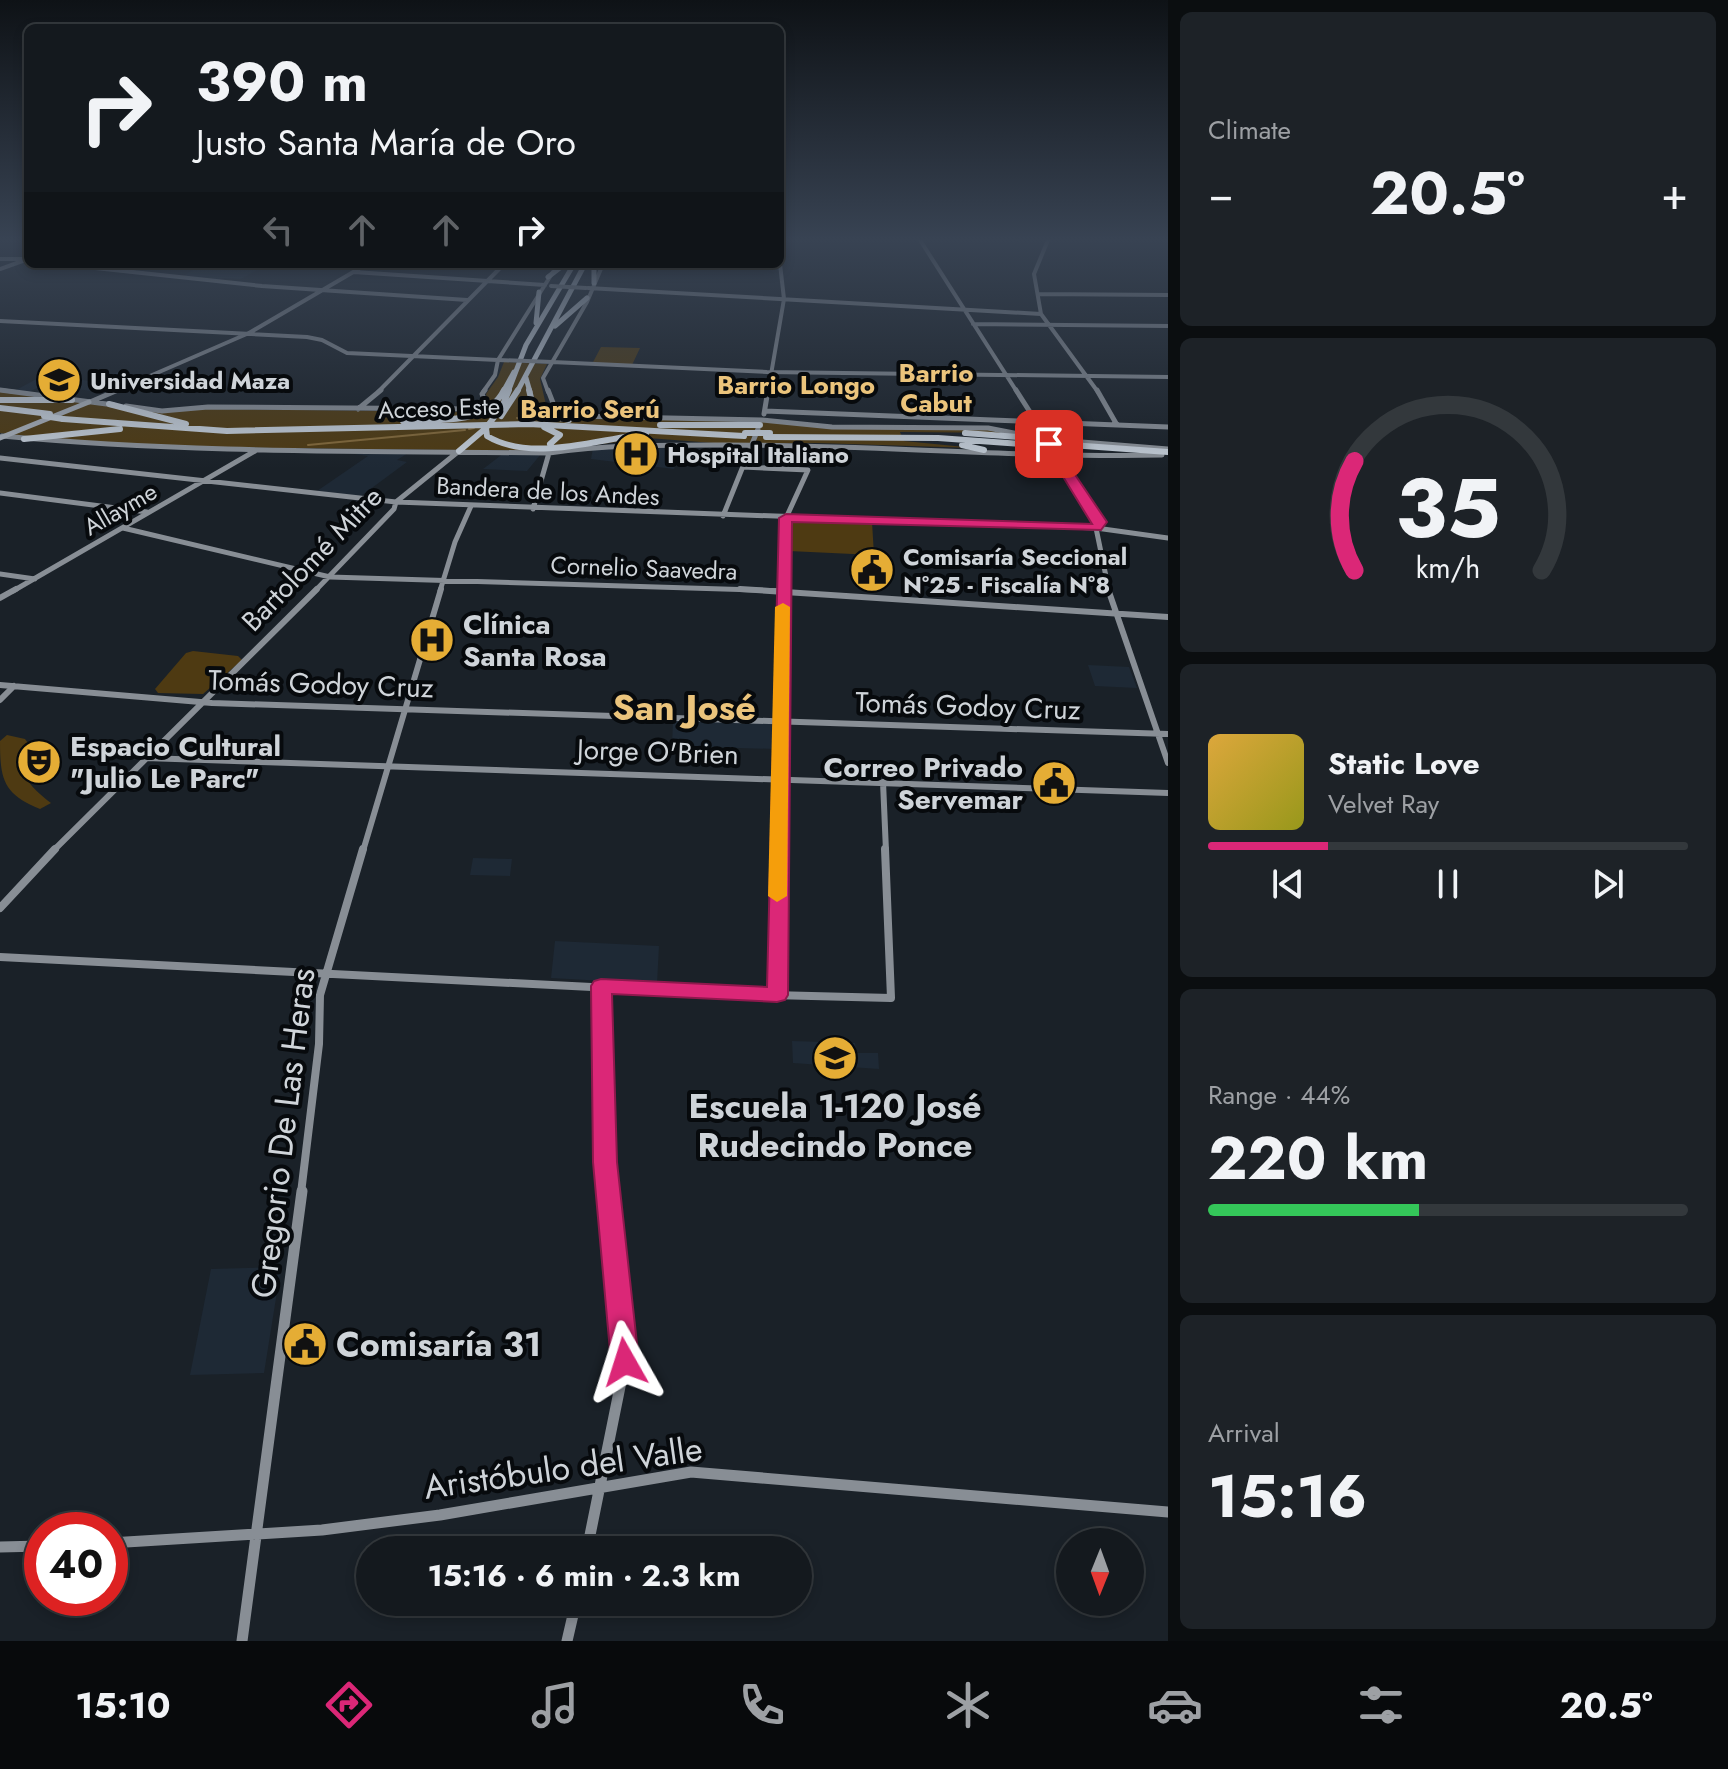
<!DOCTYPE html>
<html lang="en">
<head>
<meta charset="utf-8">
<style>
	:root { --surface:#14191e; --page:#1d2227; --text:#f1f3f6; --muted:#9da0a4; --line:#33383c; --accent:#db2777 }
	body { margin:0; font-family:Jost,sans-serif; background:var(--page); color:var(--text); height:100vh; display:flex; flex-direction:column; font-size:30px; white-space:nowrap }
	* { box-sizing:border-box; margin:0 }
	p { font-size:26px; color:var(--muted) }
	.icon { flex:none; width:44px; height:44px; fill:none; stroke:currentColor; stroke-width:2; stroke-linecap:round; stroke-linejoin:round }
	.map { position:relative; flex:1; overflow:hidden }
	.drawer { display:flex; flex-direction:column; gap:12px; padding:12px; background:#0b0e10; width:560px }
	.drawer>* { flex:none }
	.hud { position:absolute; left:24px; top:24px; width:760px; height:244px; border-radius:12px; box-shadow:0 4px 12px #0003,0 0 0 2px var(--line); background:#14191e; color:var(--text); overflow:hidden }
	.needle { width:52px; rotate:181deg }
	.fabs { position:absolute; left:1056px; top:1528px; display:grid; gap:16px }
	.fabs a { display:grid; place-items:center; width:88px; height:88px; border-radius:50%; background:var(--surface); box-shadow:0 4px 12px #0003,0 0 0 2px var(--line); font-size:40px }
	.speed { position:absolute; left:24px; top:1512px; display:flex; gap:16px; font-size:40px; font-weight:700; text-align:center }
	.speed>* { display:grid; place-content:center; width:104px; height:104px; border-radius:50%; background:var(--surface); box-shadow:0 4px 12px #0003,0 0 0 2px var(--line); line-height:1 }
	.speed .limit { border:12px solid #d22; background:#fff; color:#111 }
	.pin { position:absolute; display:grid; place-items:center; width:68px; height:68px; color:#fff; margin:-34px; border-radius:16px; box-shadow:0 4px 12px #0006 }
	.me { position:absolute; width:88px; margin:-44px; rotate:354deg; stroke-linejoin:round; filter:drop-shadow(0 0 6px #0008) }
	.turn { display:flex; align-items:center; gap:28px; height:168px; padding:0 40px; font-size:36px }
	.turn .icon { width:104px; height:104px; stroke-width:2.5 }
	.turn b { display:block; font-size:56px; line-height:68px }
	.lanes { display:flex; align-items:center; height:76px; padding:0 40px; background:#0003; justify-content:center; gap:40px; direction:ltr }
	.lanes .off { opacity:.35 }
	.big { font-size:60px; font-weight:700; line-height:1.1 }
	.drawer .tile { flex:1; display:flex; flex-direction:column; justify-content:center; gap:12px; min-width:0; padding:0 28px; border-radius:12px; background:var(--page) }
	.drawer .dial { align-items:center; gap:0 }
	.dial svg { height:208px; overflow:visible; fill:none; stroke:var(--line); stroke-width:7; stroke-linecap:round; text-anchor:middle }
	.dial text { fill:var(--text); stroke:none }
	.song { display:flex; align-items:center; gap:24px }
	.cover { width:96px; height:96px; border-radius:12px; background:linear-gradient(135deg,hsl(40 70% 55%),hsl(60 70% 35%)) }
	.played { height:8px; border-radius:4px; background:linear-gradient(90deg,var(--accent) 25%,var(--line) 25%) }
	.keys { display:flex; justify-content:space-around; direction:ltr }
	.heat { display:flex; justify-content:space-between; align-items:center; font-size:44px; direction:ltr }
	.charge { height:12px; border-radius:6px; background:linear-gradient(90deg,#34c759 44%,var(--line) 0) }
	.trip { position:absolute; left:356px; top:1536px; width:456px; height:80px; border-radius:40px; background:var(--surface); box-shadow:0 4px 12px #0003,0 0 0 2px var(--line); font-weight:700; line-height:80px; text-align:center }
	.tab-bar { display:flex; height:128px; justify-content:space-around; align-items:center; background:#080a0c; color:var(--muted) }
	.tab-bar .icon { width:56px; height:56px }
	.tab-bar .current { color:var(--accent) }
	.tab-bar b { font-size:36px; color:var(--text) }
	main { display:flex; flex:1; min-height:0 }
	.map>svg:first-child { display:block }
</style>
</head>
<body>
<main>
<div class="map">
<svg width="1168" height="1641" viewBox="0 0 1168 1641">
	<rect width="100%" height="100%" fill="#1a2128"/>
	<path fill="#1e2935" d="M201,265L257,270L241,279L223,278L216,281L180,278Z
		M61,366L74,368L61,376L95,382L118,372H125L104,382L126,386L108,393L44,385L26,393L14,391Z
		M593,448H684L674,469L591,459Z
		M341,452L408,453L397,460L407,462L361,496L317,491L368,456Z
		M504,453L541,454L527,471L483,469Z
		M1088,665L1129,667L1137,688L1095,686Z
		M673,720L776,723V749L672,746Z
		M473,858L512,859L510,876L470,875Z
		M555,941L659,946L657,984L551,978Z
		M792,1041L855,1043L856,1053H878L879,1069L793,1063Z
		M281,1267L264,1373L190,1375L211,1269Z"/>
	<path fill="#4e3a12" d="M601,347L640,348L632,365L592,364Z
		M504,362L547,364L540,379L546,405L564,416L579,419L761,420L826,428L1000,430L1015,433L900,432L904,441L975,448L816,443L727,444L648,438L548,451L185,447L82,443L0,433V391L157,411L202,409L473,412L488,404L486,394L498,377Z
		M790,520L872,522L874,555L789,551Z
		M193,651L238,656L242,660L203,694L158,693L155,689L186,653Z
		M7,735L25,739L28,743C19,776 26,783 51,803L40,809C3,794 0,779 0,741Z"/>
	<g fill="none" stroke-linecap="round" stroke-linejoin="round">
		<path stroke="#826839" stroke-width="2" d="M517,418L541,416
			M469,429L474,428
			M308,445L465,430"/>
		<path stroke="#888e95" stroke-width="4" d="M920,240L1017,392
			M1048,240L1034,274L1041,314L1098,392
			M0,259H22
			M58,264L262,286L467,300
			M0,269L28,259
			M354,272L545,285
			M588,288L1041,314
			M1039,294L1168,295
			M0,321L307,337L322,340L347,353L498,360
			M973,324L1168,326
			M552,362L767,372L1168,377
			M0,390L16,392
			M113,392L249,333L367,264
			M378,392L504,264
			M483,392L495,375L498,360L558,264
			M548,392L543,378L587,302L603,264
			M768,392L784,299L780,264"/>
		<path stroke="#888e95" stroke-width="5" d="M0,390L114,405
			M548,390L555,408L575,416L762,420L832,427L988,428L1045,439L1168,449
			M1016,390L1100,522L1096,528L1109,591
			M1097,390L1117,425
			M90,402L118,390
			M126,406L162,411L208,407L479,409L486,404L482,394L485,390
			M358,409L381,390
			M765,411L1168,427
			M764,414L768,390
			M2,436C184,453 366,451 549,453C604,445 657,445 713,445C863,444 1012,458 1162,455
			M0,458L396,502L1096,528L1168,538
			M743,467L808,470L786,518L785,591
			M0,493L147,512
			M533,509L549,453
			M723,516L758,429
			M123,528L330,577L790,591
			M0,574L35,579
			M13,591L255,451
			M315,591L394,509L396,502L459,451
			M440,591L455,542L471,506"/>
		<path stroke="#888e95" stroke-width="6" d="M740,589L1168,617
			M1108,589L1168,763
			M0,598L16,589
			M0,685L212,703L1168,734
			M0,700L14,686
			M146,758L1168,793
			M883,782L886,851
			M53,851L317,589
			M363,851L441,589
			M780,851L785,589"/>
		<path stroke="#888e95" stroke-width="8" d="M0,908L55,849
			M0,957L729,994L891,998L885,849
			M601,986L608,1193
			M777,995L780,849
			M301,1193L319,1044L320,995L363,849"/>
		<path stroke="#888e95" stroke-width="11" d="M110,1543L322,1530L440,1515L691,1472L1168,1512
			M0,1547L42,1546
			M587,1550L625,1362L608,1191
			M242,1641L302,1191
			M567,1641L576,1602"/>
		<path stroke="#a6adb6" stroke-width="5" d="M0,438L89,402"/>
		<path stroke="#c1cad4" stroke-width="5" d="M594,264V283
			M548,277L565,264
			M536,323L539,292
			M555,326L587,298
			M526,378L530,392
			M503,392L514,372
			M508,392L526,345L574,264
			M517,392L585,264"/>
		<path stroke="#c1cad4" stroke-width="6" d="M529,390L533,406L546,415L569,420
			M0,400H72
			M109,404L186,424
			M502,407L509,390
			M0,408L50,414
			M501,416L518,390
			M63,419L227,431L529,424L744,436
			M403,421C438,419 486,426 504,390
			M660,425H760
			M544,427L560,435L550,444
			M965,433L1045,439
			M766,437L938,438L1035,445
			M24,439L120,429
			M1057,444L1168,452
			M962,445L984,450
			M459,451L486,428L487,436C532,463 597,439 646,434"/>
		<path stroke="#888e95" stroke-width="4" d="M551,286L586,288
			M498,360L552,362"/>
		<path stroke="#c1cad4" stroke-width="6" d="M44,416L63,419
			M486,428L495,416
			M745,433H770
			M1035,445L1059,446"/>
	</g>
	<linearGradient id="sky" x2="0" y2="1"><stop stop-color="#0e1216"/><stop offset="0.51" stop-color="#384353"/><stop offset="1" stop-color="#384353" stop-opacity="0"/></linearGradient>
	<rect width="1168" height="469" fill="url(#sky)"/>
	<path fill="#db2777" stroke="#8e194d" stroke-width="2" d="M1049,441L1053,442L1107,522L1101,530L792,522L788,995L785,1000L777,1002L612,994L617,1162L639,1362L635,1371L625,1374L615,1371L611,1362L593,1162L591,986L594,981L601,979L767,987L779,518L786,514L1092,524L1043,444Z"/>
	<path fill="#f59e0b" d="M783,603L790,607L787,896L777,902L768,896L775,607Z"/>
	<defs>
		<g id="university-disc" transform="scale(2.3)"><circle r="9.5" fill="#e5ad35" stroke="#070a0d"/><path d="M0-5L7-2L0 1L-7-2ZM-4 1L0 2.5L4 1V4Q0 6-4 4Z" fill="#111"/></g>
		<g id="hospital-disc" transform="scale(2.3)"><circle r="9.5" fill="#e5ad35" stroke="#070a0d"/><path d="M-5-5h3v3.5h4V-5h3V5h-3V1.5h-4V5h-3Z" fill="#111"/></g>
		<g id="civic-disc" transform="scale(2.3)"><circle r="9.5" fill="#e5ad35" stroke="#070a0d"/><path d="M-.6-6.5H3V-4.5H.6V-3L4-1V1h2V6H-6V1h2V-1L-.6-3ZM-1.2 2.5V6h2.4V2.5Z" fill="#111"/></g>
		<g id="theatre-disc" transform="scale(2.3)"><circle r="9.5" fill="#e5ad35" stroke="#070a0d"/><path d="M-5-5.5Q0-4 5-5.5V0Q5 5 0 6Q-5 5-5 0ZM-3.3-2.5H-1v1.5H-3.3ZM1-2.5H3.3v1.5H1ZM-2.8 1Q0 5.5 2.8 1Z" fill="#111"/></g>
		<g id="school-disc" transform="scale(2.3)"><circle r="9.5" fill="#e5ad35" stroke="#070a0d"/><path d="M0-5L7-2L0 1L-7-2ZM-4 1L0 2.5L4 1V4Q0 6-4 4Z" fill="#111"/></g>
	</defs>
	<g fill-rule="evenodd">
		<use href="#university-disc" x="59" y="380"/>
		<use href="#hospital-disc" x="636" y="454"/>
		<use href="#civic-disc" x="872" y="570"/>
		<use href="#hospital-disc" x="432" y="640"/>
		<use href="#theatre-disc" x="39" y="762"/>
		<use href="#civic-disc" x="1054" y="783"/>
		<use href="#school-disc" x="835" y="1058"/>
		<use href="#civic-disc" x="305" y="1344"/>
	</g>
	<g text-anchor="middle" dominant-baseline="central" stroke-width="8" stroke-linejoin="round" paint-order="stroke">
		<g font-size="24" font-weight="bold" fill="#cfd4d9" stroke="#070a0d" text-anchor="start">
			<text x="90" y="380">Universidad Maza</text>
			<text x="667" y="454">Hospital Italiano</text>
			<text x="903" y="556">Comisaría Seccional<tspan x="903" dy="28">N°25 - Fiscalía N°8</tspan></text>
		</g>
		<g font-size="24" fill="#cfd4d9" stroke="#070a0d">
			<text transform="translate(439 408) rotate(-2)">Acceso Este</text>
			<text transform="translate(548 491) rotate(3)">Bandera de los Andes</text>
			<text transform="translate(120 509) rotate(-30)">Allayme</text>
			<text transform="translate(644 568) rotate(2)">Cornelio Saavedra</text>
		</g>
		<g font-size="26" font-weight="bold" fill="#ebc47c" stroke="#070a0d">
			<text x="936" y="373">Barrio<tspan x="936" dy="30">Cabut</tspan></text>
			<text x="590" y="409">Barrio Serú</text>
		</g>
		<g font-size="26" font-weight="bold" fill="#ebc47c" stroke="#070a0d">
			<text x="796" y="385">Barrio Longo</text>
		</g>
		<g font-size="28" fill="#cfd4d9" stroke="#070a0d">
			<text transform="translate(312 559) rotate(-46)">Bartolomé Mitre</text>
			<text transform="translate(321 684) rotate(2)">Tomás Godoy Cruz</text>
			<text transform="translate(968 706) rotate(2)">Tomás Godoy Cruz</text>
			<text transform="translate(658 752) rotate(2)">Jorge O'Brien</text>
		</g>
		<g font-size="28" font-weight="bold" fill="#cfd4d9" stroke="#070a0d" text-anchor="start">
			<text x="463" y="624">Clínica<tspan x="463" dy="32">Santa Rosa</tspan></text>
			<text x="70" y="746">Espacio Cultural<tspan x="70" dy="32">"Julio Le Parc"</tspan></text>
			<text x="1023" y="767" text-anchor="end">Correo Privado<tspan x="1023" dy="32">Servemar</tspan></text>
		</g>
		<g font-size="34" font-weight="bold" fill="#cfd4d9" stroke="#070a0d">
			<text x="835" y="1106">Escuela 1-120 José<tspan x="835" dy="39">Rudecindo Ponce</tspan></text>
			<text x="336" y="1344" text-anchor="start">Comisaría 31</text>
		</g>
		<g font-size="34" fill="#cfd4d9" stroke="#070a0d">
			<text transform="translate(283 1133) rotate(-83)">Gregorio De Las Heras</text>
			<text transform="translate(563 1468) rotate(-8)">Aristóbulo del Valle</text>
		</g>
		<g font-size="36" font-weight="bold" fill="#ebc47c" stroke="#070a0d">
			<text x="684" y="707">San José</text>
		</g>
	</g>
</svg>
<div class="fabs">
<a><svg class="needle" viewBox="-14 -14 28 28"><path d="M0-13l5 13h-10z" fill="#e53935"/><path d="M0 13l5-13h-10z" fill="#9da0a4"/></svg></a>
</div>
<div class="speed"><div class="limit">40</div></div>
<div class="pin" style="left:1049px;top:444px;background:#d93025"><svg class="icon" aria-label="arrive" viewBox="0 0 24 24"><path d="M6 21V4h12l-3 4 3 4H6"/></svg></div>
<svg class="me" style="left:625px;top:1362px" viewBox="-20 -20 40 40"><path d="M0-17L14 15 0 8-14 15z" fill="#db2777" stroke="#fff" stroke-width="4"/></svg>
<div class="trip">15:16 · 6 min · 2.3 km</div>
<div class="hud">
<div class="turn"><svg class="icon" aria-label="right" viewBox="0 0 24 24"><path d="M7 20v-9h11M14 6l5 5-5 5"/></svg><div><b>390 m</b>Justo Santa María de Oro</div></div>
<div class="lanes"><svg class="icon off" aria-label="left" viewBox="0 0 24 24"><path d="M17 20v-9H6M10 6l-5 5 5 5"/></svg><svg class="icon off" aria-label="ahead" viewBox="0 0 24 24"><path d="M12 20V5M6 11l6-6 6 6"/></svg><svg class="icon off" aria-label="ahead" viewBox="0 0 24 24"><path d="M12 20V5M6 11l6-6 6 6"/></svg><svg class="icon" aria-label="right" viewBox="0 0 24 24"><path d="M7 20v-9h11M14 6l5 5-5 5"/></svg></div>
</div>
</div>
<section class="drawer">
<div class="tile"><p>Climate</p>
<div class="heat"><a>−</a><b class="big">20.5°</b><a>+</a></div>
</div>
<div class="tile dial"><svg viewBox="0 0 100 80">
<path d="M14 69A42 42 0 1 1 86 69"/>
<path d="M14 69A42 42 0 0 1 14 27" stroke="#db2777"/>
<text x="50" y="56" font-size="32" font-weight="700">35</text>
<text x="50" y="72" font-size="11">km/h</text>
</svg></div>
<div class="tile">
<div class="song"><i class="cover"></i><div><b>Static Love</b><p>Velvet Ray</p></div></div>
<div class="played"></div>
<div class="keys"><svg class="icon" aria-label="previous" viewBox="0 0 24 24"><path d="M18 5L8 12l10 7zM5 5v14"/></svg><svg class="icon" aria-label="pause" viewBox="0 0 24 24"><path d="M8 5v14M16 5v14"/></svg><svg class="icon" aria-label="next" viewBox="0 0 24 24"><path d="M6 5l10 7-10 7zM19 5v14"/></svg></div>
</div>
<div class="tile"><p>Range · 44%</p><b class="big">220 km</b><div class="charge"></div></div>
<div class="tile"><p>Arrival</p><b class="big">15:16</b></div>
</section>
</main>
<nav class="tab-bar">
<b>15:10</b>
<svg class="icon current" aria-label="directions" viewBox="0 0 24 24"><path d="M12 3l9 9-9 9-9-9zM9 14v-3h6M13 9l2 2-2 2"/></svg>
<svg class="icon" aria-label="music" viewBox="0 0 24 24"><path d="M9 18V5l10-2v13"/><circle cx="6" cy="18" r="3"/><circle cx="16" cy="16" r="3"/></svg>
<svg class="icon" aria-label="phone" viewBox="0 0 24 24"><path d="M5 4h4l2 5-3 2q2 4 5 5l2-3 5 2v4C11 20 4 13 5 4z"/></svg>
<svg class="icon" aria-label="climate" viewBox="0 0 24 24"><path d="M12 3v18M4 7l16 10M4 17L20 7"/></svg>
<svg class="icon" aria-label="car" viewBox="0 0 24 24"><path d="M5 17H2v-5l4-1 3-4h7l3 4 3 1v5h-3M9 17h6M6 11h13"/><circle cx="7" cy="17" r="2"/><circle cx="17" cy="17" r="2"/></svg>
<svg class="icon" aria-label="filters" viewBox="0 0 24 24"><path d="M4 7h16M4 17h16"/><circle cx="9" cy="7" r="2"/><circle cx="15" cy="17" r="2"/></svg>
<b>20.5°</b>
</nav>
</body>
</html>
